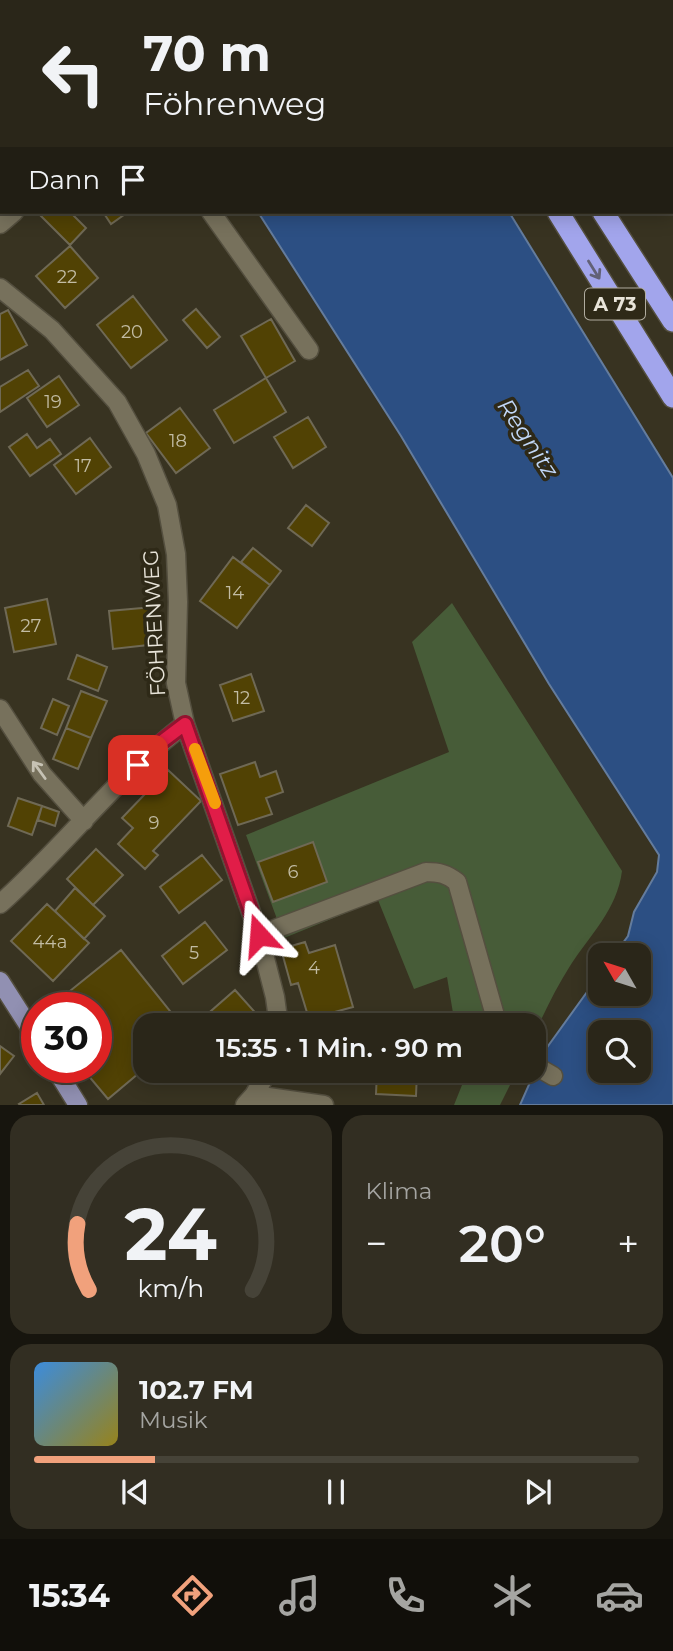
<!DOCTYPE html>
<html lang="de">
<head>
<meta charset="utf-8">
<style>
	:root { --surface:#2a2619; --page:#322e22; --text:#f1f3f6; --muted:#a5a5a2; --line:#464338; --accent:#f1a17c }
	body { margin:0; font-family:Montserrat,sans-serif; background:var(--page); color:var(--text); height:100vh; display:flex; flex-direction:column; font-size:26px; white-space:nowrap }
	* { box-sizing:border-box; margin:0 }
	p { font-size:23px; color:var(--muted) }
	.icon { flex:none; width:38px; height:38px; fill:none; stroke:currentColor; stroke-width:2; stroke-linecap:round; stroke-linejoin:round }
	.map { position:relative; height:1105px; overflow:hidden }
	.details { display:flex; flex-direction:column; gap:10px; padding:10px; background:#17150e; flex:1 }
	.details>* { flex:none }
	.guide { position:absolute; left:0px; top:0px; width:674px; height:214px; box-shadow:0 4px 18px #0003,0 0 0 2px var(--line); background:#2a2619; color:var(--text); overflow:hidden }
	.needle { width:46px; rotate:309deg }
	.buttons { position:absolute; left:588px; top:943px; display:grid; gap:14px }
	.buttons a { display:grid; place-items:center; width:63px; height:63px; border-radius:14px; background:var(--surface); box-shadow:0 4px 18px #0003,0 0 0 2px var(--line); font-size:35px }
	.speed { position:absolute; left:21px; top:992px; display:flex; gap:14px; font-size:35px; font-weight:700; text-align:center }
	.speed>* { display:grid; place-content:center; width:91px; height:91px; border-radius:50%; background:var(--surface); box-shadow:0 4px 18px #0003,0 0 0 2px var(--line); line-height:1 }
	.speed .limit { border:10px solid #d22; background:#fff; color:#111 }
	.pin { position:absolute; display:grid; place-items:center; width:60px; height:60px; color:#fff; margin:-30px; border-radius:14px; box-shadow:0 4px 10px #0006 }
	.me { position:absolute; width:77px; margin:-38px; rotate:341deg; stroke-linejoin:round; filter:drop-shadow(0 0 5px #0008) }
	.turn { display:flex; align-items:center; gap:24px; height:147px; padding:0 28px; font-size:32px }
	.turn .icon { width:91px; height:91px; stroke-width:2.5 }
	.turn b { display:block; font-size:49px; line-height:60px }
	.then { display:flex; align-items:center; height:66px; padding:0 28px; background:#0003; gap:14px; font-size:26px }
	.big { font-size:52px; font-weight:600; line-height:1.1 }
	.details .card { flex:1; display:flex; flex-direction:column; justify-content:center; gap:10px; min-width:0; padding:0 24px; border-radius:21px; background:var(--page) }
	.details .dial { align-items:center; gap:0 }
	.dial svg { height:182px; overflow:visible; fill:none; stroke:var(--line); stroke-width:7; stroke-linecap:round; text-anchor:middle }
	.dial text { fill:var(--text); stroke:none }
	.song { display:flex; align-items:center; gap:21px }
	.cover { width:84px; height:84px; border-radius:10px; background:linear-gradient(135deg,hsl(210 70% 55%),hsl(50 70% 35%)) }
	.played { height:7px; border-radius:4px; background:linear-gradient(90deg,var(--accent) 20%,var(--line) 20%) }
	.keys { display:flex; justify-content:space-around; direction:ltr }
	.heat { display:flex; justify-content:space-between; align-items:center; font-size:38px; direction:ltr }
	.details .tiles { flex:1; display:grid; gap:10px; grid-template-columns:1fr 1fr }
	.card:last-child { grid-column:span 2 }
	.trip { position:absolute; left:133px; top:1013px; width:413px; height:70px; border-radius:21px; background:var(--surface); box-shadow:0 4px 18px #0003,0 0 0 2px var(--line); font-weight:600; line-height:70px; text-align:center }
	.tabs { display:flex; height:112px; justify-content:space-around; align-items:center; background:#110f0a; color:var(--muted) }
	.tabs .icon { width:49px; height:49px }
	.tabs .active { color:var(--accent) }
	.tabs b { font-size:32px; color:var(--text) }
	.map>svg:first-child { display:block }
</style>
</head>
<body>
<div class="map">
<svg width="673" height="1105" viewBox="0 0 673 1105">
	<rect width="100%" height="100%" fill="#383321"/>
	<path fill="#475c38" d="M452,603L622,871C617,910 590,935 570,966C556,988 545,1011 534,1035V1026L455,1025L447,977L414,989L378,900L284,938L246,835L449,752L412,642Z
		M463,1071H517L500,1105H454L464,1080Z"/>
	<path fill="#2c4f83" stroke="#647c9d" stroke-width="2" fill-rule="evenodd" d="M258,212H509L673,478V1105H520L543,1053L600,974V994H639V956L614,955L628,936L634,912L657,872L659,855L549,684L401,436ZM600,1032H639V1071H600Z"/>
	<path fill="#514204" stroke="#6f6955" stroke-width="2" d="M44,212H70L86,228L70,245L40,215Z
		M103,212H128L111,224Z
		M70,246L98,278L65,308L36,276Z
		M133,296L167,340L131,368L97,325Z
		M196,309L220,337L207,348L183,320Z
		M8,310L27,345L0,360V314Z
		M271,319L295,361L266,378L241,336Z
		M28,370L39,386L0,412V387Z
		M59,376L79,405L47,427L27,398Z
		M266,378L286,412L234,443L214,410Z
		M180,408L210,448L176,473L146,433Z
		M308,417L326,447L293,468L274,437Z
		M27,434L37,448L50,439L61,454L30,476L9,447Z
		M90,438L111,467L76,494L54,465Z
		M306,505L329,523L312,546L288,528Z
		M253,548L281,571L270,585L241,562Z
		M233,557L270,585L237,628L200,601Z
		M47,599L56,644L14,652L5,608Z
		M153,607L157,644L113,649L109,611Z
		M77,655L107,667L98,691L68,679Z
		M251,674L264,711L233,721L220,685Z
		M81,691L107,701L91,738L66,728Z
		M53,699L69,706L57,735L41,728Z
		M66,728L91,738L78,769L53,759Z
		M255,762L260,777L276,771L283,792L266,798L272,814L238,825L220,774Z
		M168,770L201,801L153,851L158,855L145,869L118,844L133,828L122,818Z
		M18,798L42,806L32,835L8,826Z
		M42,806L59,812L55,826L38,820Z
		M313,842L327,882L273,902L258,862Z
		M96,849L123,875L93,905L67,879Z
		M202,855L222,880L179,913L160,887Z
		M75,888L105,916L84,939L55,911Z
		M47,904L89,943L53,981L11,941Z
		M205,922L227,950L183,984L162,956Z
		M305,942L309,953L335,945L353,1007L309,1019L298,983L291,985L281,949Z
		M121,950L182,1026H145V1068L108,1099L82,1068H96V1008L50,1007Z
		M235,990L261,1019L254,1026H209L203,1018Z
		M0,1046L14,1056L0,1074Z
		M377,1071H417L416,1096L376,1094Z
		M37,1093L44,1105H20L19,1104Z"/>
	<g fill="none" stroke-linecap="round" stroke-linejoin="round">
		<g stroke="#544f3f" stroke-width="21">
			<path id="minor" d="M59,0L60,2
				M211,212L309,350
				M0,224L14,212
				M0,288L52,330L117,402L146,454L167,505L176,554L178,602L176,683L185,724
				M0,709L42,774L84,821
				M0,904C64,847 117,776 185,724L259,935L275,997L279,1026
				M259,935L426,872C439,872 447,874 457,882L498,1026
				M534,1065L553,1076
				M254,1095L324,1105
				M245,1105L254,1095L268,1071"/>
		</g>
		<g stroke="#544f3f" stroke-width="21">
			<path id="major" d="M9,2L11,0
				M0,981L37,1039
				M55,1068L78,1105"/>
		</g>
		<g stroke="#544f3f" stroke-width="24">
			<path id="highway" d="M422,0L423,2
				M468,0L469,2
				M558,212L673,397
				M603,212L673,321"/>
		</g>
		<use href="#minor" stroke="#77715c" stroke-width="18"/>
		<use href="#major" stroke="#9190b2" stroke-width="18"/>
		<use href="#highway" stroke="#a2a5ec" stroke-width="21"/>
	</g>
	<defs><path id="oneway-shaft" d="M-6 0H5M1.5-3L5.5 0L1.5 3" fill="none" stroke-width="1.6" stroke-linecap="round" stroke-linejoin="round" transform="scale(1.75)"/></defs>
	<use stroke="#626177" href="#oneway-shaft" transform="translate(594 270) rotate(58)"/>
	<use stroke="#c6c2b4" href="#oneway-shaft" transform="translate(39 770) rotate(-126)"/>
	<g fill="none" stroke-linecap="round" stroke-linejoin="round">
		<g stroke="#92132f" stroke-width="18">
			<path id="route" d="M138,765L156,746L185,724L259,935"/>
		</g>
		<use href="#route" stroke="#e11d48" stroke-width="12"/>
		<path stroke="#f59e0b" stroke-width="12" d="M195,749L215,803"/>
	</g>
	<g text-anchor="middle" dominant-baseline="central" stroke-width="7" stroke-linejoin="round" paint-order="stroke">
		<g font-size="18" fill="#c2bca4">
			<text x="67" y="277">22</text>
			<text x="132" y="332">20</text>
			<text x="53" y="402">19</text>
			<text x="178" y="441">18</text>
			<text x="83" y="466">17</text>
			<text x="235" y="593">14</text>
			<text x="31" y="626">27</text>
			<text x="242" y="698">12</text>
			<text x="154" y="823">9</text>
			<text x="293" y="872">6</text>
			<text x="50" y="942">44a</text>
			<text x="194" y="953">5</text>
			<text x="314" y="968">4</text>
		</g>
		<rect fill="#2e2917" stroke="#b0ac9f" stroke-width="2" x="585" y="288.5" width="60" height="31" rx="5"/>
		<g font-size="19" font-weight="bold" fill="#e8e4d9">
			<text x="615" y="304">A 73</text>
		</g>
		<g font-size="21" fill="#e8e4d9" stroke="#2e2917">
			<text transform="translate(154 623) rotate(-93)">FÖHRENWEG</text>
		</g>
		<g font-size="23" font-style="italic" fill="#c1d7f7" stroke="#2e2917">
			<text transform="translate(528 438) rotate(56)">Regnitz</text>
		</g>
	</g>
</svg>
<div class="buttons">
<a><svg class="needle" viewBox="-14 -14 28 28"><path d="M0-13l5 13h-10z" fill="#e53935"/><path d="M0 13l5-13h-10z" fill="#a5a5a2"/></svg></a>
<a><svg class="icon" aria-label="search" viewBox="0 0 24 24"><circle cx="10" cy="10" r="6"/><path d="M15 15l6 6"/></svg></a>
</div>
<div class="speed"><div class="limit">30</div></div>
<div class="pin" style="left:138px;top:765px;background:#d93025"><svg class="icon" aria-label="arrive" viewBox="0 0 24 24"><path d="M6 21V4h12l-3 4 3 4H6"/></svg></div>
<svg class="me" style="left:259px;top:935px" viewBox="-20 -20 40 40"><path d="M0-17L14 15 0 8-14 15z" fill="#e11d48" stroke="#fff" stroke-width="4"/></svg>
<div class="trip">15:35 · 1 Min. · 90 m</div>
<div class="guide">
<div class="turn"><svg class="icon" aria-label="left" viewBox="0 0 24 24"><path d="M17 20v-9H6M10 6l-5 5 5 5"/></svg><div><b>70 m</b>Föhrenweg</div></div>
<div class="then">Dann<svg class="icon" aria-label="arrive" viewBox="0 0 24 24"><path d="M6 21V4h12l-3 4 3 4H6"/></svg></div>
</div>
</div>
<section class="details">
<div class="tiles">
<div class="card dial"><svg viewBox="0 0 100 80">
<path d="M14 69A42 42 0 1 1 86 69"/>
<path d="M14 69A42 42 0 0 1 9 40" stroke="#f1a17c"/>
<text x="50" y="56" font-size="32" font-weight="700">24</text>
<text x="50" y="72" font-size="11">km/h</text>
</svg></div>
<div class="card"><p>Klima</p>
<div class="heat"><a>−</a><b class="big">20°</b><a>+</a></div>
</div>
<div class="card">
<div class="song"><i class="cover"></i><div><b>102.7 FM</b><p>Musik</p></div></div>
<div class="played"></div>
<div class="keys"><svg class="icon" aria-label="previous" viewBox="0 0 24 24"><path d="M18 5L8 12l10 7zM5 5v14"/></svg><svg class="icon" aria-label="pause" viewBox="0 0 24 24"><path d="M8 5v14M16 5v14"/></svg><svg class="icon" aria-label="next" viewBox="0 0 24 24"><path d="M6 5l10 7-10 7zM19 5v14"/></svg></div>
</div>
</div>
</section>
<nav class="tabs">
<b>15:34</b>
<svg class="icon active" aria-label="directions" viewBox="0 0 24 24"><path d="M12 3l9 9-9 9-9-9zM9 14v-3h6M13 9l2 2-2 2"/></svg>
<svg class="icon" aria-label="music" viewBox="0 0 24 24"><path d="M9 18V5l10-2v13"/><circle cx="6" cy="18" r="3"/><circle cx="16" cy="16" r="3"/></svg>
<svg class="icon" aria-label="phone" viewBox="0 0 24 24"><path d="M5 4h4l2 5-3 2q2 4 5 5l2-3 5 2v4C11 20 4 13 5 4z"/></svg>
<svg class="icon" aria-label="climate" viewBox="0 0 24 24"><path d="M12 3v18M4 7l16 10M4 17L20 7"/></svg>
<svg class="icon" aria-label="car" viewBox="0 0 24 24"><path d="M5 17H2v-5l4-1 3-4h7l3 4 3 1v5h-3M9 17h6M6 11h13"/><circle cx="7" cy="17" r="2"/><circle cx="17" cy="17" r="2"/></svg>
</nav>
</body>
</html>
